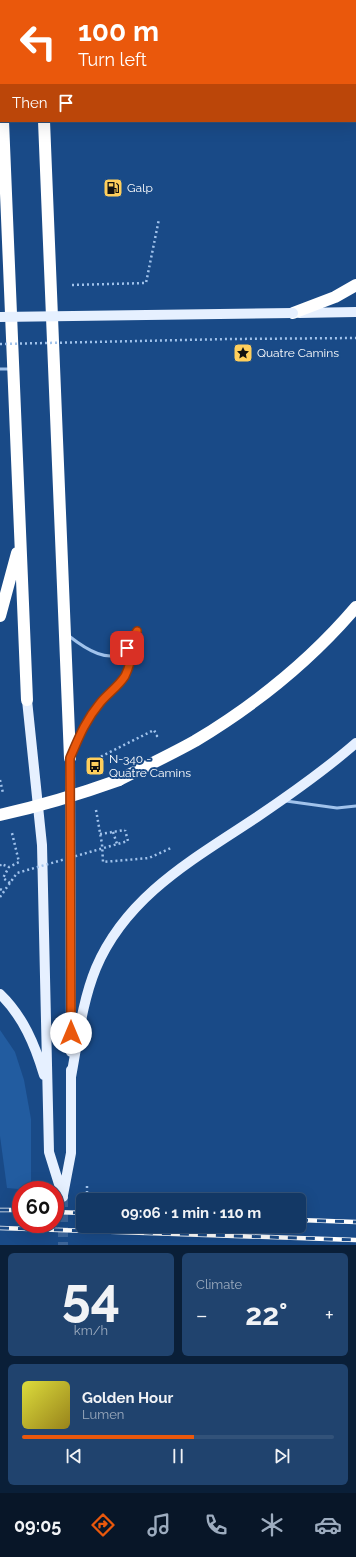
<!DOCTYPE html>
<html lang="en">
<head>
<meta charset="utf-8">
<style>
	:root { --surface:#133865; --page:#20436e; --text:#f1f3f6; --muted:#9dacbf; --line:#325279; --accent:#ea580c }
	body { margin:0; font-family:Raleway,sans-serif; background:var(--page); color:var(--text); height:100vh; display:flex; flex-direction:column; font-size:15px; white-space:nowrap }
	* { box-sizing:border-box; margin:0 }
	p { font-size:13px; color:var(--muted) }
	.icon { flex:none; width:22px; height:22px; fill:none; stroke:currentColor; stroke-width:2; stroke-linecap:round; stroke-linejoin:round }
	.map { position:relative; height:1245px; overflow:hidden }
	.panel { display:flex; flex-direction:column; gap:8px; padding:8px; background:#0a1f38; flex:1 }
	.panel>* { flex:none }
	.hud { position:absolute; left:0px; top:0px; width:356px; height:122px; box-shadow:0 4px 16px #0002,0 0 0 1px var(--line); background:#ea580c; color:#fff; overflow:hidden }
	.speed { position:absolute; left:12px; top:1181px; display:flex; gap:8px; font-size:20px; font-weight:700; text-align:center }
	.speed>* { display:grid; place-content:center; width:52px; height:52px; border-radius:50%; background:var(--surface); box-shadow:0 4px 16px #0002,0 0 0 1px var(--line); line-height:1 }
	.speed .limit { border:6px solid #d22; background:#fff; color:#111 }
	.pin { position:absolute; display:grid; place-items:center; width:34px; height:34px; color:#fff; margin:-17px; border-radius:8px; box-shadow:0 2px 6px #0006 }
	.me { position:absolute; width:44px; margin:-22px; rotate:0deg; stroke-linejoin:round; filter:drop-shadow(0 0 3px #0008) }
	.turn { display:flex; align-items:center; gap:14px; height:84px; padding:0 12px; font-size:18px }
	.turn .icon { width:52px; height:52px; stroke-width:2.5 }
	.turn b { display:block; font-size:28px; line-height:34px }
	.then { display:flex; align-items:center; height:38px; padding:0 12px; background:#0003; gap:8px; font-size:15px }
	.big { font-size:30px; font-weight:700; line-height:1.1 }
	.panel .card { flex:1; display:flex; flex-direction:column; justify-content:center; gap:6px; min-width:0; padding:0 14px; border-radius:6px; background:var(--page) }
	.panel .dial { align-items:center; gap:0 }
	.dial b { font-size:52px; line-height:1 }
	.song { display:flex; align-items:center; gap:12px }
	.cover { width:48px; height:48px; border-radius:6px; background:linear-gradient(135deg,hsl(60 70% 55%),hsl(50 70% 35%)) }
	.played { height:4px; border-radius:2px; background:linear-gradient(90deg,var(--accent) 55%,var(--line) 55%) }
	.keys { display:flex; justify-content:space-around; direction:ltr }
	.heat { display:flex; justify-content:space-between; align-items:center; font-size:22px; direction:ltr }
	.panel .tiles { flex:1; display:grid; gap:8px; grid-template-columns:1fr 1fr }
	.card:last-child { grid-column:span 2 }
	.trip { position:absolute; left:76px; top:1193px; width:230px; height:40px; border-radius:6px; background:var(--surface); box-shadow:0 4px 16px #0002,0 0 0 1px var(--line); font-weight:700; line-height:40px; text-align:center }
	.tab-bar { display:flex; height:64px; justify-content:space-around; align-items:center; background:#081628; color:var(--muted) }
	.tab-bar .icon { width:28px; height:28px }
	.tab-bar .active { color:var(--accent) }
	.tab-bar b { font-size:18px; color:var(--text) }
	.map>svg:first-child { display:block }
</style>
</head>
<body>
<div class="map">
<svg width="356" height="1245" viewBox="0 0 356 1245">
	<rect width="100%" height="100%" fill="#194a87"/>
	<path fill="#225ca0" d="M0,1030L15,1052L24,1080L31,1119V1190L7,1188L0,1136Z"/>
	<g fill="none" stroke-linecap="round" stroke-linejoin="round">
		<path stroke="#3c6599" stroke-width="10" stroke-dasharray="10 5" stroke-linecap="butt" d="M63,1197V1245"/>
		<path stroke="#a1c3ec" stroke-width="2.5" stroke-dasharray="2 3" stroke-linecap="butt" d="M72,285L146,283L159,219
			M92,761L154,730L157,736H155
			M0,780L3,793
			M96,810L102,844L103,862L149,858L171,848
			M113,832L117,844
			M100,834L125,830
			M0,866L1,864L9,867
			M10,883L3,878L9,867L19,862L12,833
			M0,889L4,891
			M87,1186V1200"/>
		<path stroke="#a1c3ec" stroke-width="3" d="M0,369H10
			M69,636C83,647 112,668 128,647C131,642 134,636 137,631C134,645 132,661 125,675C119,686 109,693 101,702C89,715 81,731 74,747
			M286,801L337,808L356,806"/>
		<path stroke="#e6f0ff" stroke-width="10" d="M299,313L356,312
			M27,700L42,845L49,1152L63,1197
			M70,758L71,1052
			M0,994C23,1016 35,1045 44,1075
			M71,1077C78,1040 82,1002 96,968C127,895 194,859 257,817C291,794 325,770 356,743
			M63,1195L71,1153V1070"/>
		<path stroke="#fff" stroke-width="12" d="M39,0V1
			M0,42L1,66
			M0,108L1,111
			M3,121L27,700
			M44,121L70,758
			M293,313L335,297L356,285
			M0,616L17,553
			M119,780C144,767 170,755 195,741C255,705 310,661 356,607"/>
		<g stroke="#fff" stroke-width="4.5">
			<path id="rail" d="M0,1210H21
				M55,1212L83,1213
				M299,1220L356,1222
				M0,1228L356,1240"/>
		</g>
		<use href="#rail" stroke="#194a87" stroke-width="3" stroke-dasharray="9" stroke-linecap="butt"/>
		<path stroke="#a1c3ec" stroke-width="2.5" stroke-dasharray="2 3" stroke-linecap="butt" d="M0,344L230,339L356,338
			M0,897L17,873L128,841L125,830"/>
		<path stroke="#e6f0ff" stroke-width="10" d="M0,317L293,313"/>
		<path stroke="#fff" stroke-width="12" d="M0,815C40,806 80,794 119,780"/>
	</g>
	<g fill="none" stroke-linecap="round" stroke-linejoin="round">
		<g stroke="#983908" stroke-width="10">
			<path id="route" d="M71,1033L70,758C79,737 85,721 100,703C108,693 118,687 125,676C132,662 134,646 137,631L127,648"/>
		</g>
		<use href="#route" stroke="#ea580c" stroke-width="7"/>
	</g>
	<defs>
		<g id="fuel-square" transform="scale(1)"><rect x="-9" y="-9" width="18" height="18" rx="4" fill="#ffcf5c" stroke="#194a87"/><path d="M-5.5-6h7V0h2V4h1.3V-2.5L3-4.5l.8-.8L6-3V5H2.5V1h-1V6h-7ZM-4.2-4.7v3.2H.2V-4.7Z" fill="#111"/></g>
		<g id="sight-square" transform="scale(1)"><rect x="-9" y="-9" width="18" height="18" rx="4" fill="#ffcf5c" stroke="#194a87"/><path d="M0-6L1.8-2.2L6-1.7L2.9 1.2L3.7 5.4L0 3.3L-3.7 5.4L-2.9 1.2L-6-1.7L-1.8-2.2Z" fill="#111"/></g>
		<g id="bus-square" transform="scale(1)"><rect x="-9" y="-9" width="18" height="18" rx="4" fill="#ffcf5c" stroke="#194a87"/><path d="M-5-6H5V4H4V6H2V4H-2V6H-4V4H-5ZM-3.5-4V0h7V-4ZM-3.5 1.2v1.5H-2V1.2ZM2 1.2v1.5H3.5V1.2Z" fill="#111"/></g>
	</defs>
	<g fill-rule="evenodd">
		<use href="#fuel-square" x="113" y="188"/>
		<use href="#sight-square" x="243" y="353"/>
		<use href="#bus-square" x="95" y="766"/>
	</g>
	<g text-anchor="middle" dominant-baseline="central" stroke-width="4" stroke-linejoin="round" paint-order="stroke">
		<g font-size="12" fill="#fff" stroke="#194a87" text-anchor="start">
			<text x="127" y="188">Galp</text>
			<text x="257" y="353">Quatre Camins</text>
			<text x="109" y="759">N-340 -<tspan x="109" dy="14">Quatre Camins</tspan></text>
		</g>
	</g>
</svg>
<div class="speed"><div class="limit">60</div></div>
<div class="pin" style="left:127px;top:648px;background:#d93025"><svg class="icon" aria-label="arrive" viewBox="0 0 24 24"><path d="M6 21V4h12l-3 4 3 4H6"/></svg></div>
<svg class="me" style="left:71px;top:1033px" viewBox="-20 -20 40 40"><circle r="19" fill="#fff"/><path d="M0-13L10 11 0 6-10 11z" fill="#ea580c"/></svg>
<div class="trip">09:06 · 1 min · 110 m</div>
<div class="hud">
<div class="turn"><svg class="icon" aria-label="left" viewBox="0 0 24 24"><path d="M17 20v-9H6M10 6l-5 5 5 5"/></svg><div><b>100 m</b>Turn left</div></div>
<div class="then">Then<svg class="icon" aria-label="arrive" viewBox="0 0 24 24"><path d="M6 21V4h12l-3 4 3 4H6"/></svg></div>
</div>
</div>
<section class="panel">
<div class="tiles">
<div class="card dial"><b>54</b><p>km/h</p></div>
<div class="card"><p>Climate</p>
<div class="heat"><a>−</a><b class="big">22°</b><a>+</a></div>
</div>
<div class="card">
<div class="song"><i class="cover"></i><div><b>Golden Hour</b><p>Lumen</p></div></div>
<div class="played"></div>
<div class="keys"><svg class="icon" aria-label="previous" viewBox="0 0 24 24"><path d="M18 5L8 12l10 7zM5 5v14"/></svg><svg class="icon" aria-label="pause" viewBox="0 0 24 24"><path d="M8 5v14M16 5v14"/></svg><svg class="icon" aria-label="next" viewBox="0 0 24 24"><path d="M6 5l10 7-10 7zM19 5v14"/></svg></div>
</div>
</div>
</section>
<nav class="tab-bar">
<b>09:05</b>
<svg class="icon active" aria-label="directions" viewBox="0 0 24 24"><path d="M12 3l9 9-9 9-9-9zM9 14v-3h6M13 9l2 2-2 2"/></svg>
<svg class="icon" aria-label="music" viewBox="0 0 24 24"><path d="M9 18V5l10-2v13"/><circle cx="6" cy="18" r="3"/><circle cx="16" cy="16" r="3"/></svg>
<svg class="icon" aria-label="phone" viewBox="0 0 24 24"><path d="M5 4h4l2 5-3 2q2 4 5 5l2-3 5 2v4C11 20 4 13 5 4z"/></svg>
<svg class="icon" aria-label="climate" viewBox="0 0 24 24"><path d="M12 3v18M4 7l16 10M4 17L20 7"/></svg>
<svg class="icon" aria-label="car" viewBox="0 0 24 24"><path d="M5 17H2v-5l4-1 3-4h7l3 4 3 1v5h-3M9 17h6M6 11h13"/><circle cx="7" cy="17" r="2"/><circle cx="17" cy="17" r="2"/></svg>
</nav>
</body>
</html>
